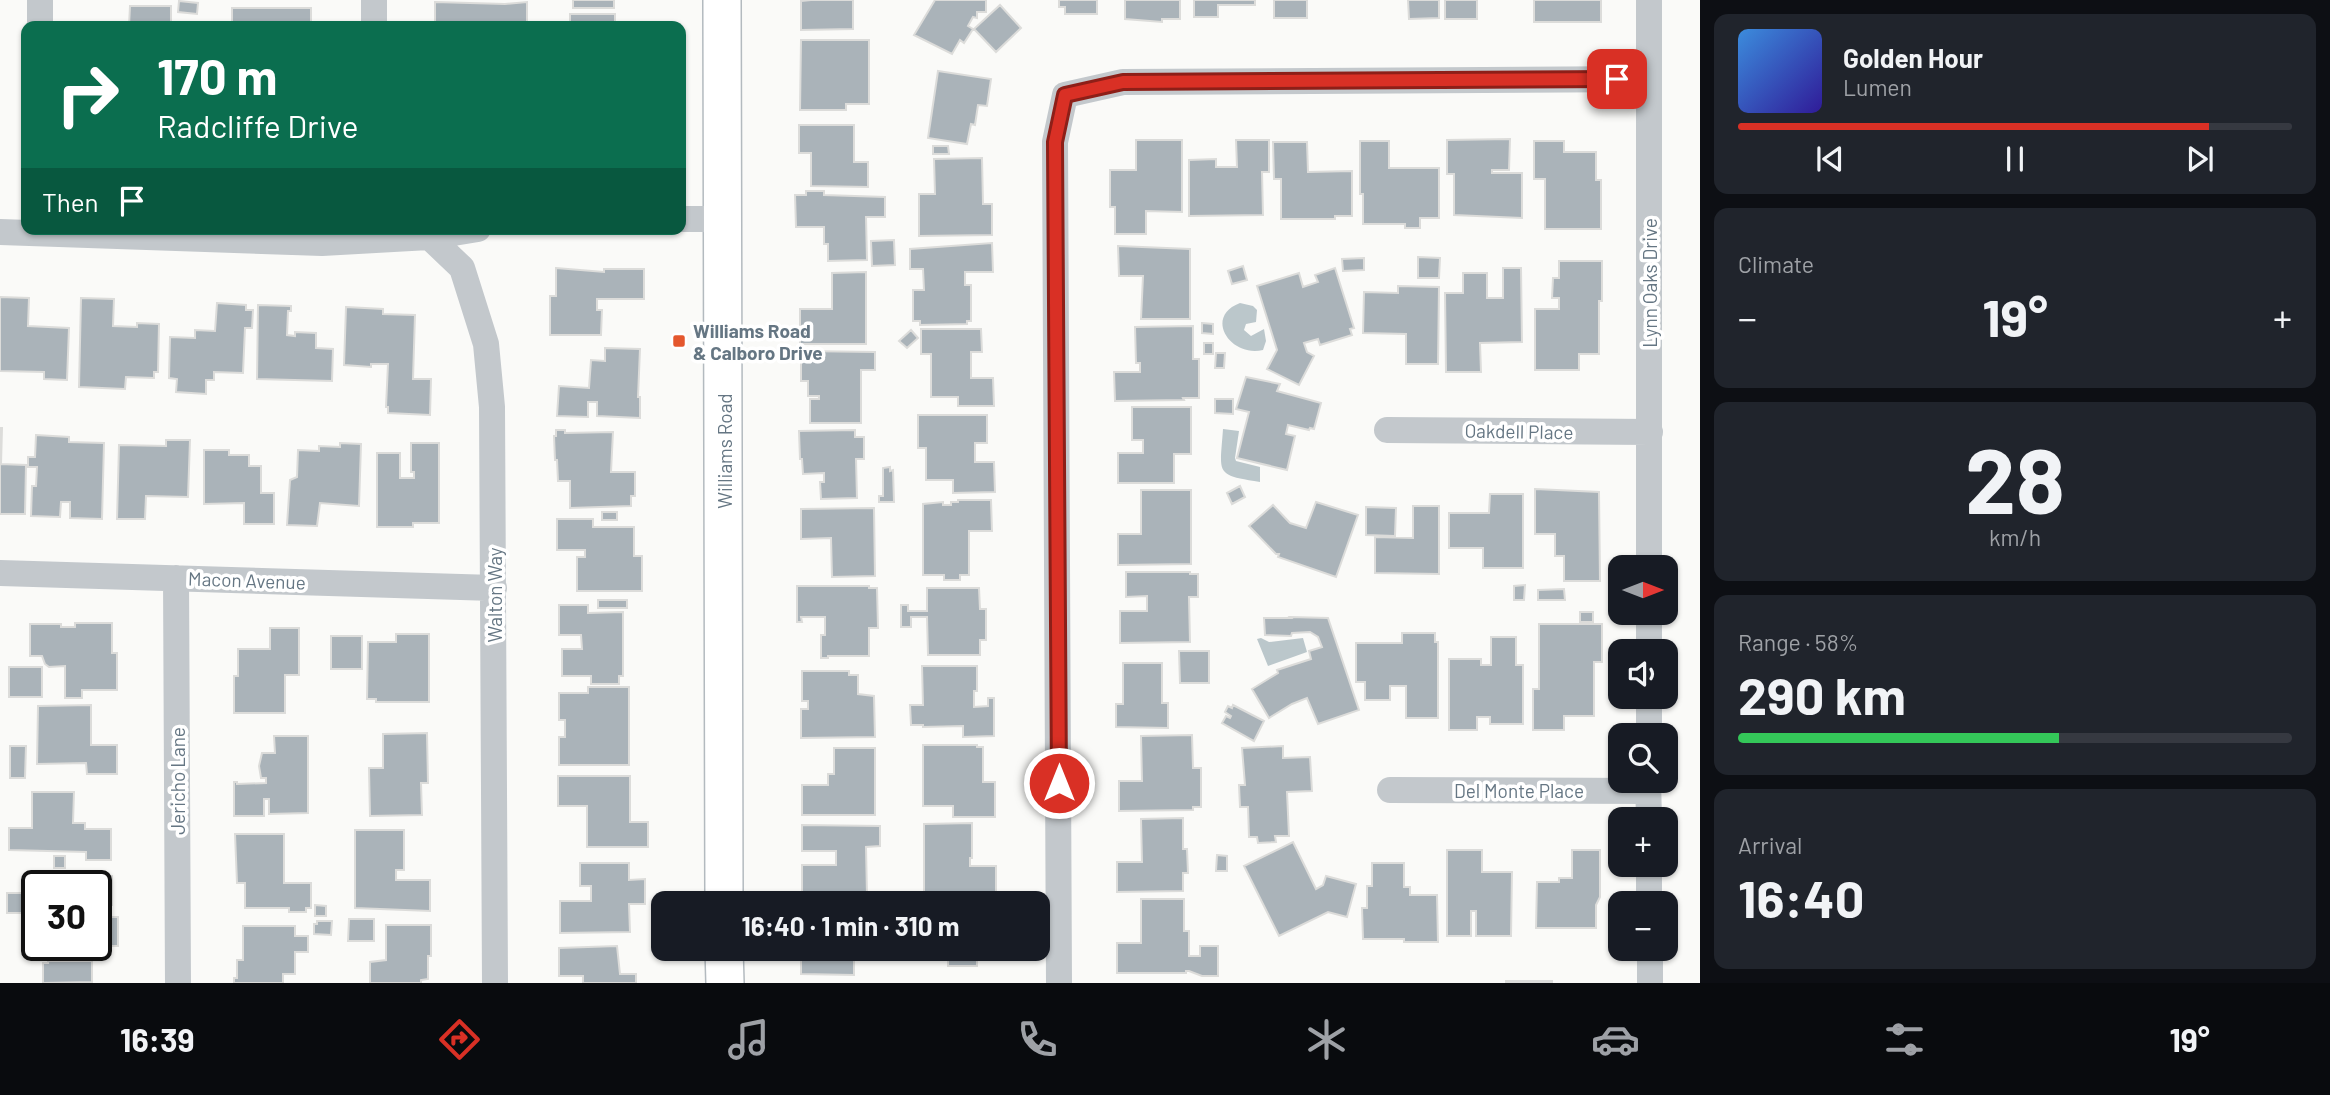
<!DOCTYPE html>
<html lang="en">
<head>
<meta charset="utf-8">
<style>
	:root { --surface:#171b24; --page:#20242c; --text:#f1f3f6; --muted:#9ea1a6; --line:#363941; --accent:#d93025 }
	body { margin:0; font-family:Barlow,sans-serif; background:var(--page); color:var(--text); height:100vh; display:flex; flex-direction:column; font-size:26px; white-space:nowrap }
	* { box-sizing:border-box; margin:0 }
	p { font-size:23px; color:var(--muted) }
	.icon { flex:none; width:38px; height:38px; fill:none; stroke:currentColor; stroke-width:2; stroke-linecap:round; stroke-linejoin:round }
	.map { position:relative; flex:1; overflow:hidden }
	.side { display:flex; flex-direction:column; gap:14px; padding:14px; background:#0d0f14; width:630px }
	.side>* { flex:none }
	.banner { position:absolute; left:21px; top:21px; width:665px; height:214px; border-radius:14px; box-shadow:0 2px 5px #0004; background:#0b6e4f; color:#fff; overflow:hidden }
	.needle { width:46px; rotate:90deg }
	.buttons { position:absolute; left:1608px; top:555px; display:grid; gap:14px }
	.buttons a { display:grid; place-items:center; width:70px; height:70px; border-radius:14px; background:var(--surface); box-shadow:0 2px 5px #0004; font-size:35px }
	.speed { position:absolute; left:21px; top:870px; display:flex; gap:14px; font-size:35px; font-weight:700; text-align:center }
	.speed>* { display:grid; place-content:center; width:91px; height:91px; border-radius:50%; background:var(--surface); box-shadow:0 2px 5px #0004; line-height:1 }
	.speed .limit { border:4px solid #111; border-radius:10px; background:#fff; color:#111 }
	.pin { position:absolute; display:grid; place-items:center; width:60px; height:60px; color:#fff; margin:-30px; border-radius:14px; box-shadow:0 4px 10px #0006 }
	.me { position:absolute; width:77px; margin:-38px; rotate:0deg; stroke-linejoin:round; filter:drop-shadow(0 0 5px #0008) }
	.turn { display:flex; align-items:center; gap:24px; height:147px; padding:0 21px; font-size:32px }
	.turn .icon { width:91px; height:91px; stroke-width:2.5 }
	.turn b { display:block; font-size:49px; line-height:60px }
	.then { display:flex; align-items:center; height:66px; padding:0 21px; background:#0003; gap:14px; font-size:26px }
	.big { font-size:52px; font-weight:700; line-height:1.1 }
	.side .tile { flex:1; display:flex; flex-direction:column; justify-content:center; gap:10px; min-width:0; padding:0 24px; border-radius:14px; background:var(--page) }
	.side .dial { align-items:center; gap:0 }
	.dial b { font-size:91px; line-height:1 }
	.song { display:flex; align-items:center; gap:21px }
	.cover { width:84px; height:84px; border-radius:10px; background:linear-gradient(135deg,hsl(210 70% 55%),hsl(250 70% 35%)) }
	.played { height:7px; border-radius:4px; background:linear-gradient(90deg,var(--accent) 85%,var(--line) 85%) }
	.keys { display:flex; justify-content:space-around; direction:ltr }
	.heat { display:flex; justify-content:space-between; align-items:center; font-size:38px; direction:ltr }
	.charge { height:10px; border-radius:5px; background:linear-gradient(90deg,#34c759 58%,var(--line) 0) }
	.trip { position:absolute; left:651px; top:891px; width:399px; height:70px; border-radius:14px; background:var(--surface); box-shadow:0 2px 5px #0004; font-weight:700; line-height:70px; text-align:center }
	.dock { display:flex; height:112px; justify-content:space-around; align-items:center; background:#090b0e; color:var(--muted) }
	.dock .icon { width:49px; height:49px }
	.dock .current { color:var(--accent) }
	.dock b { font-size:32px; color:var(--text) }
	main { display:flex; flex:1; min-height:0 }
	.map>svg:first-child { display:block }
</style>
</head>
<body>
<main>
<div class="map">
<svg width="1700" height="983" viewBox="0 0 1700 983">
	<rect width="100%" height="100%" fill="#fafaf8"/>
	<path fill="#bbc7cb" d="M1240,303L1253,306L1257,310L1256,322L1246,324L1244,330L1251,336L1264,329L1266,341L1263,350C1231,358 1203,317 1240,303Z
		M1223,429L1239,431L1235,458L1236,461L1260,467V482C1214,475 1220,474 1223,429Z
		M1261,638L1269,642L1303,638L1307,652L1268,666L1257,639Z"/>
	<path fill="#aab3b9" stroke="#dcdcda" stroke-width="2" d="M573,0H614V8H573Z
		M811,0H853V29L801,30V1Z
		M935,0H986V12H977V18L973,17L968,26L973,29L964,43L960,40L952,54L914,35Z
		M1059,0H1097V14H1065V7H1059Z
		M1125,0H1180V19H1162V22L1125,19Z
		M1194,0H1255V5H1218V17H1194Z
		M1274,0H1307V18H1274Z
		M1408,0H1439V18L1409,19Z
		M1445,0H1477V19H1445Z
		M1534,0H1601V22H1534Z
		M179,1L198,3L197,14L178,12Z
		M435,2L505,4L527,2V23H512V26H435Z
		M1000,5L1021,28L996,52L974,29Z
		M130,6H171V26H129Z
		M232,8H311V26H232Z
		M570,14H615V26H570Z
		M801,40H869V104H846V110H800Z
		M938,71L991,79L987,106L978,105L975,125L971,124L967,144L928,138Z
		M799,125H854V162H868V187L811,186V153H799Z
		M1510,139L1509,170H1492V173H1522V218L1454,215V174H1447V140Z
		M1136,140H1182V212L1146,211V234H1115V207H1110V170H1136Z
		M1236,140H1269V172H1262L1263,215L1189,216V160L1216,159V167H1237Z
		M1360,141H1389V168H1439V218H1420V228H1405V224H1363V194H1360Z
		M1534,141H1564V152H1596V180H1601V229H1545V179H1534Z
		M1273,142H1307L1308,172L1352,171V216H1335V219H1281V179H1274Z
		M933,146H948L949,154H933Z
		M982,158L983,204H992V235L919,236V194H935L934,159Z
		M806,191H824V195L885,197V217H866L867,260L828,261V244H824V227H796L795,195H806Z
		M894,240L895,265L872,266L871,241Z
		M992,243L993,272H965V285H971V321H967V324L920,325V321H913V290H924L923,269H910V249Z
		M1118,246L1190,249V319H1141L1143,276H1119Z
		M1418,257L1440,258L1439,278H1418Z
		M1364,258V270L1343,271L1342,259Z
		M1559,261H1602V301H1599V354H1579V370H1535V309H1559V298H1552L1553,278H1559Z
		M1243,266L1247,280L1232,284L1228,271Z
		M556,268L604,272V269H644V299H597V310H602L601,335H550V296H556Z
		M1335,268L1354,328L1350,329L1352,335L1320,345L1318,339L1304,343L1307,352L1314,356L1299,385L1267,369L1277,350L1257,286L1299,273L1303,287L1318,282L1315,275Z
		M1503,268H1521L1522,342L1480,343L1481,372H1446L1445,293H1463V273H1487V298H1503Z
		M866,272V344H800V309H832V273Z
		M1398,286L1439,287L1438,364H1406V334L1363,333L1364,292L1398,293Z
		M0,297L29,298L28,326L69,328L67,380L44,379V372L0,371Z
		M81,298L114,299L113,326L137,327V323L159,324L158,372H154V378L126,377L125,389L79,387Z
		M217,303L246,305V310H253L252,328H245L243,373L214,372V380H206V394L176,392L177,379L169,378L170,337L195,338V330L215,331Z
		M258,305L291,306V311H288L287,335L295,336V332L316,333V348L333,349L332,381L257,379Z
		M346,307L383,309V314L415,315L413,379H431L430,415L388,413V407H386L388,364H371V367L344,365Z
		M1202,323L1213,324V334L1202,333Z
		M1193,326V359H1199V398H1183L1184,400L1115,401L1114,372H1140V363H1136L1135,327Z
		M921,329H981L982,352H971V378H993L994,406H958V397H931V354H921Z
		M911,330L918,338L907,348L899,341Z
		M1204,343H1213V354H1204Z
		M605,348L640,349L638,397H640V418L597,416V402H588V417L557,416L559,386L589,388L591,360L605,361Z
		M801,351L875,352V370H861V423H810V399H819V396H808V381H801Z
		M1216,353H1225L1224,368H1215Z
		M1246,377L1280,384L1277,391L1321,403L1314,429L1310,428L1309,430L1288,425L1286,434L1295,436L1287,470L1237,458L1249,412L1236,409Z
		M1215,399H1233V414L1215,413Z
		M1132,407H1191V454H1174V483H1118V453H1143V440H1132Z
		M918,415H987V443H975V462H994L995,492L953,493V480H926V448H918Z
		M0,428H2L1,464L26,465L25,514H0Z
		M556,430H565V433L613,432L611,472H635V496H631V506L570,508V481H558L557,460H555L554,436H556Z
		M855,430V437H864V459H856L857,498L821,499L820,482H824V473L803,474L802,459H800L799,431Z
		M36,435L69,437V442L104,443L102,519L70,518V502H61L60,517L31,516L32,486H36L37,467H28V457H35Z
		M166,440H190L188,497L146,496L145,519H117L119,445L166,446Z
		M340,443L361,444L359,506L320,503L317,526L287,525L290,480L297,477L298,450L319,451V446L340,447Z
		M411,443H439V523H413V527H377V453H400V478H414V472H411Z
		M204,450H229V455H249V466H261V493H274V524H244V503L204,504Z
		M890,467V471L893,470L894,502H879V496H883V468Z
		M1240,486L1245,497L1232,504L1227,493Z
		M1535,489L1599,492L1600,581H1564V556H1555V534H1535Z
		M1141,490H1191V564L1118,565V534H1141Z
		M1490,494H1523V568H1483V548H1449V513H1489Z
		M958,500H991L992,531H969V575H960V580H944V575H923V504L943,502V505H951V502H958Z
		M1316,502L1358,515L1336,577L1278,557L1279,554H1276L1249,526L1273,505L1290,523L1306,528Z
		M1413,506H1439V574L1375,573V537L1413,538Z
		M1366,507L1396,508L1395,536L1366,535Z
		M874,508L875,576L832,577L831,538L801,539V509Z
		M602,512H617V520H602Z
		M557,519H593V527H634V556H642V591H577V557H585V550H557Z
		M1126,572H1190V574H1198V597H1189L1190,642L1120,643V611H1147V596L1126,597Z
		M1525,585L1524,600H1514V586Z
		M797,586H869V588H877L878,628H869V656H828V658H821V635H825V617H801L802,622H797Z
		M927,588H979L980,609H986V640H980V655H928L927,617H911V627H901V605H908V611H927Z
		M1564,589L1565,600H1538V590Z
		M598,600H627V608H598Z
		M559,605H588V613L623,612V676H619V684H591V676H562V649H582L581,635H559Z
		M1580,612H1593V622H1580Z
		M1290,617L1328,618L1359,710L1318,724L1307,698L1292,704L1269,718L1252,689L1278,673L1277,670L1311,659L1309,651L1322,647L1318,637L1310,632L1292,633L1291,636L1265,635L1264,618H1291Z
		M75,623H112V653H117V690H82V698H65V666L49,667L45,664L42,656H30V624H61V627H75Z
		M1539,624H1602V662H1594V716H1564V730H1533V689H1539Z
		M270,628H299V675H285V713H234V676H238V649H270Z
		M1402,633H1435V642H1438V718H1406V686H1390V700H1365V682H1356V643H1402Z
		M396,634H429V702H376V699H367L368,642H396Z
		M331,636H362V669H331Z
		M1491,637H1516V665H1523V724H1490V717H1477V730H1449V659H1481V665H1491Z
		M1179,651H1209V683H1180Z
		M1123,663H1162V703H1168V728L1116,727V704H1123Z
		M922,666H977V691H974V707L988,706V698H994V736L963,737V726L923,727V725H911L910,705H923Z
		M9,667H42V697H9Z
		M802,671H849V675H858V694L874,696L875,737L801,738V709H808V701H802Z
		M588,687H629V765H559V737H565V720H559V693H588Z
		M91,705V745H117V774H87L86,763L37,764L38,706Z
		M1233,705L1264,721L1254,741L1222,723L1226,716L1230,718L1231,716L1225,712L1228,706L1232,708Z
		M427,733L428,783H421L422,815L370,816L369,768H383V734Z
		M1192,735L1193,768H1201V807H1193V810L1119,811V781H1142L1141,736Z
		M274,736H308V813L269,814V799H264V816H234V782H237V784L266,783V778H261L259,766L262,753H275Z
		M923,745H977V747H983V782H995V817H953V806H923Z
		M10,746H26L25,778H10Z
		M1283,746V758L1310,757L1312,791L1287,792L1289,836H1275L1276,842L1258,843L1257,837H1249L1248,807H1240L1239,785H1245L1242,748Z
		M834,748H875V815H802V785H828V774H834Z
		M558,776H630V822H648V847H587V806H558Z
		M32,792H74L73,823H85V829H111V860H86V852L9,850V828H32Z
		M1183,818V849H1187L1188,873H1183V891L1117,892V862H1142L1141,819Z
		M972,823V858H970V866H996V896L965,897V893H924V824Z
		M802,825L880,826V846L866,847L867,895H802V865H836V851H802Z
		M355,830H404V870H396V880H430V911L355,908Z
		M235,834H284V883H311V908H306V912H289V908H245V883H237Z
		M1293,842L1316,889L1323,885L1326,876L1356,884L1347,917L1328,912L1279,936L1244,866Z
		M1447,850H1482V872H1512L1511,936H1476V911H1471V936H1447Z
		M1572,850H1600V897L1596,905V928H1536L1537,882H1559V878H1572Z
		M1217,855L1227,856V871H1216Z
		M54,856H65V868H54Z
		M580,863H629V880L645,879V904H629L630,932L560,933V901H591V886H580Z
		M1372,863H1404V887H1410V895H1437L1438,942H1404V939H1363L1362,908H1367V886H1372Z
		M40,876H112V905H96V886H40Z
		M7,893H22V913H7Z
		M1141,899H1184V931H1189V956H1200V946H1218V976H1202L1189,971H1186V973H1117V943H1141Z
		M315,905L326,906V916H315Z
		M96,917H118V946H47L96,945Z
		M349,919H374V941H348Z
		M317,921H332L331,935L314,934V924H317Z
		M386,925H431V956H428V979L421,980V983H370V962L386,960Z
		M243,926H295V936H308V952H295V974H283V983H234V978H237V960H243Z
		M617,946L620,974H636V983H583V976H559V948Z
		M801,948H854V975L801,974Z
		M948,948H977V966H948Z
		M48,961H92V982L43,983V963H48Z
		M1506,981H1552V983H1506Z"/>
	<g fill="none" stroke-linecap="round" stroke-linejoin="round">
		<g stroke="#b3babf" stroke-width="40">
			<path id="secondary" d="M722,0L724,903
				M724,948L725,983"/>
		</g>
		<path stroke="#c3c8cc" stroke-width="26" d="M374,0V26
			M1649,0V567
			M40,26V0
			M681,219H722
			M421,229L462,268L486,344L492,407L495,983
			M0,232L322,243L429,237L478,229
			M1387,430L1650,432
			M0,573L494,588
			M176,578L178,983
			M1649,651V612
			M1649,735V696
			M1648,780L1649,819
			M1390,790L1648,791
			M1649,864V903
			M1650,948V983
			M1059,983L1055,142L1065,95L1123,82L1648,79"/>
		<use href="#secondary" stroke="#fff" stroke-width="37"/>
	</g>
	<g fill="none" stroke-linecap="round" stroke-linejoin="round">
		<g stroke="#8d1f18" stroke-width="18">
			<path id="route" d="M1059,783L1055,142L1065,95L1123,82L1617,79"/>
		</g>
		<use href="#route" stroke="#d93025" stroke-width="12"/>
	</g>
	<rect fill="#e4572e" stroke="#fff" stroke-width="2.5" x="672" y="334" width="14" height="14" rx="3.5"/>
	<g text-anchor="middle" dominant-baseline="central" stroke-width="7" stroke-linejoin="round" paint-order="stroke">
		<g font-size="19" fill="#657683" stroke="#fff">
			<text transform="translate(1649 283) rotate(-90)">Lynn Oaks Drive</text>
			<text transform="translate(1519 431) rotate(1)">Oakdell Place</text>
			<text transform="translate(724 451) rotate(-90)">Williams Road</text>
			<text transform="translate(247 580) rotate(2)">Macon Avenue</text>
			<text transform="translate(494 595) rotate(-90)">Walton Way</text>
			<text transform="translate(177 781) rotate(-90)">Jericho Lane</text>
			<text x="1519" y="790">Del Monte Place</text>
		</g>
		<g font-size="19" font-weight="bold" fill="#657683" stroke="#fff" text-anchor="start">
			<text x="693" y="330">Williams Road<tspan x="693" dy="22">&amp; Calboro Drive</tspan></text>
		</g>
	</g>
</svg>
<div class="buttons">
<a><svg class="needle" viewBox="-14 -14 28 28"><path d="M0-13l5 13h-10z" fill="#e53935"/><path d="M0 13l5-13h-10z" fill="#9ea1a6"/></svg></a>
<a><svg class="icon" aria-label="sound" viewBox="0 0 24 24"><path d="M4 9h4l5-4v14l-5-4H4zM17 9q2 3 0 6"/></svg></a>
<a><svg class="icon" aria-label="search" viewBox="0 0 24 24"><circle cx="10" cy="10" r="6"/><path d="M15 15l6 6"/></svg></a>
<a>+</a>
<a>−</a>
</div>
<div class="speed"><div class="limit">30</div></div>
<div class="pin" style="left:1617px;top:79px;background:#d93025"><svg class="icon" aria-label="arrive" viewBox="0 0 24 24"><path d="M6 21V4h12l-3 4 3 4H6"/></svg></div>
<svg class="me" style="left:1059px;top:783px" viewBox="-20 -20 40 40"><circle r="17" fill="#d93025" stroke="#fff" stroke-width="3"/><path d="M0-11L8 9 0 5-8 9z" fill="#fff"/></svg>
<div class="trip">16:40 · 1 min · 310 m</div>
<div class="banner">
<div class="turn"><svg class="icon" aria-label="right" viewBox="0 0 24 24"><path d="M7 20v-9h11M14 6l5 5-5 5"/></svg><div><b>170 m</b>Radcliffe Drive</div></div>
<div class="then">Then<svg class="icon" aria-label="arrive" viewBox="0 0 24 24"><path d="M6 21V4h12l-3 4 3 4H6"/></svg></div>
</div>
</div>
<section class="side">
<div class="tile">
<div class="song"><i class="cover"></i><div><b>Golden Hour</b><p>Lumen</p></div></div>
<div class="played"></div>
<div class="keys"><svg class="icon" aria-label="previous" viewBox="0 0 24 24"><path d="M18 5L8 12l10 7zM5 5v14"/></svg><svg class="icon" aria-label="pause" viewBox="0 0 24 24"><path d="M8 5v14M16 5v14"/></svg><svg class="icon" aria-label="next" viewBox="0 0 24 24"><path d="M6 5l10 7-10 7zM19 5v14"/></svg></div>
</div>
<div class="tile"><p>Climate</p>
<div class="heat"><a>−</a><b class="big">19°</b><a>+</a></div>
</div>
<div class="tile dial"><b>28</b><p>km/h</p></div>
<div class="tile"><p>Range · 58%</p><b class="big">290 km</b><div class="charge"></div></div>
<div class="tile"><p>Arrival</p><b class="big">16:40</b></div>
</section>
</main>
<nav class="dock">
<b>16:39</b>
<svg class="icon current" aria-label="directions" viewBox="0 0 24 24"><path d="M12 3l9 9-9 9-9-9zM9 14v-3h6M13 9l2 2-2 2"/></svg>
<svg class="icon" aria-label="music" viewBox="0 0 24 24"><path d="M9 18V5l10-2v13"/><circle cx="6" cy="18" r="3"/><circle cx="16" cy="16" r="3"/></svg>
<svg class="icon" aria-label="phone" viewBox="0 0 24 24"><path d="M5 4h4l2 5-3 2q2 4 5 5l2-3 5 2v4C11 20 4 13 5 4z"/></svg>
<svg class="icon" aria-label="climate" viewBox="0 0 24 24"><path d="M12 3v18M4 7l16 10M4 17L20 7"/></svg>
<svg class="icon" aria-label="car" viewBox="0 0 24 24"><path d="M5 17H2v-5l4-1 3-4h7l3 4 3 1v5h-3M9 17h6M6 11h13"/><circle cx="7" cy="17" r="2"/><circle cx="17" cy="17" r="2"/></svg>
<svg class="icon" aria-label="filters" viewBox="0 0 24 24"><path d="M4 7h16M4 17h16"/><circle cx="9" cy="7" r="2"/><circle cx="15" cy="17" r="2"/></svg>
<b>19°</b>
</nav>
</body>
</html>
